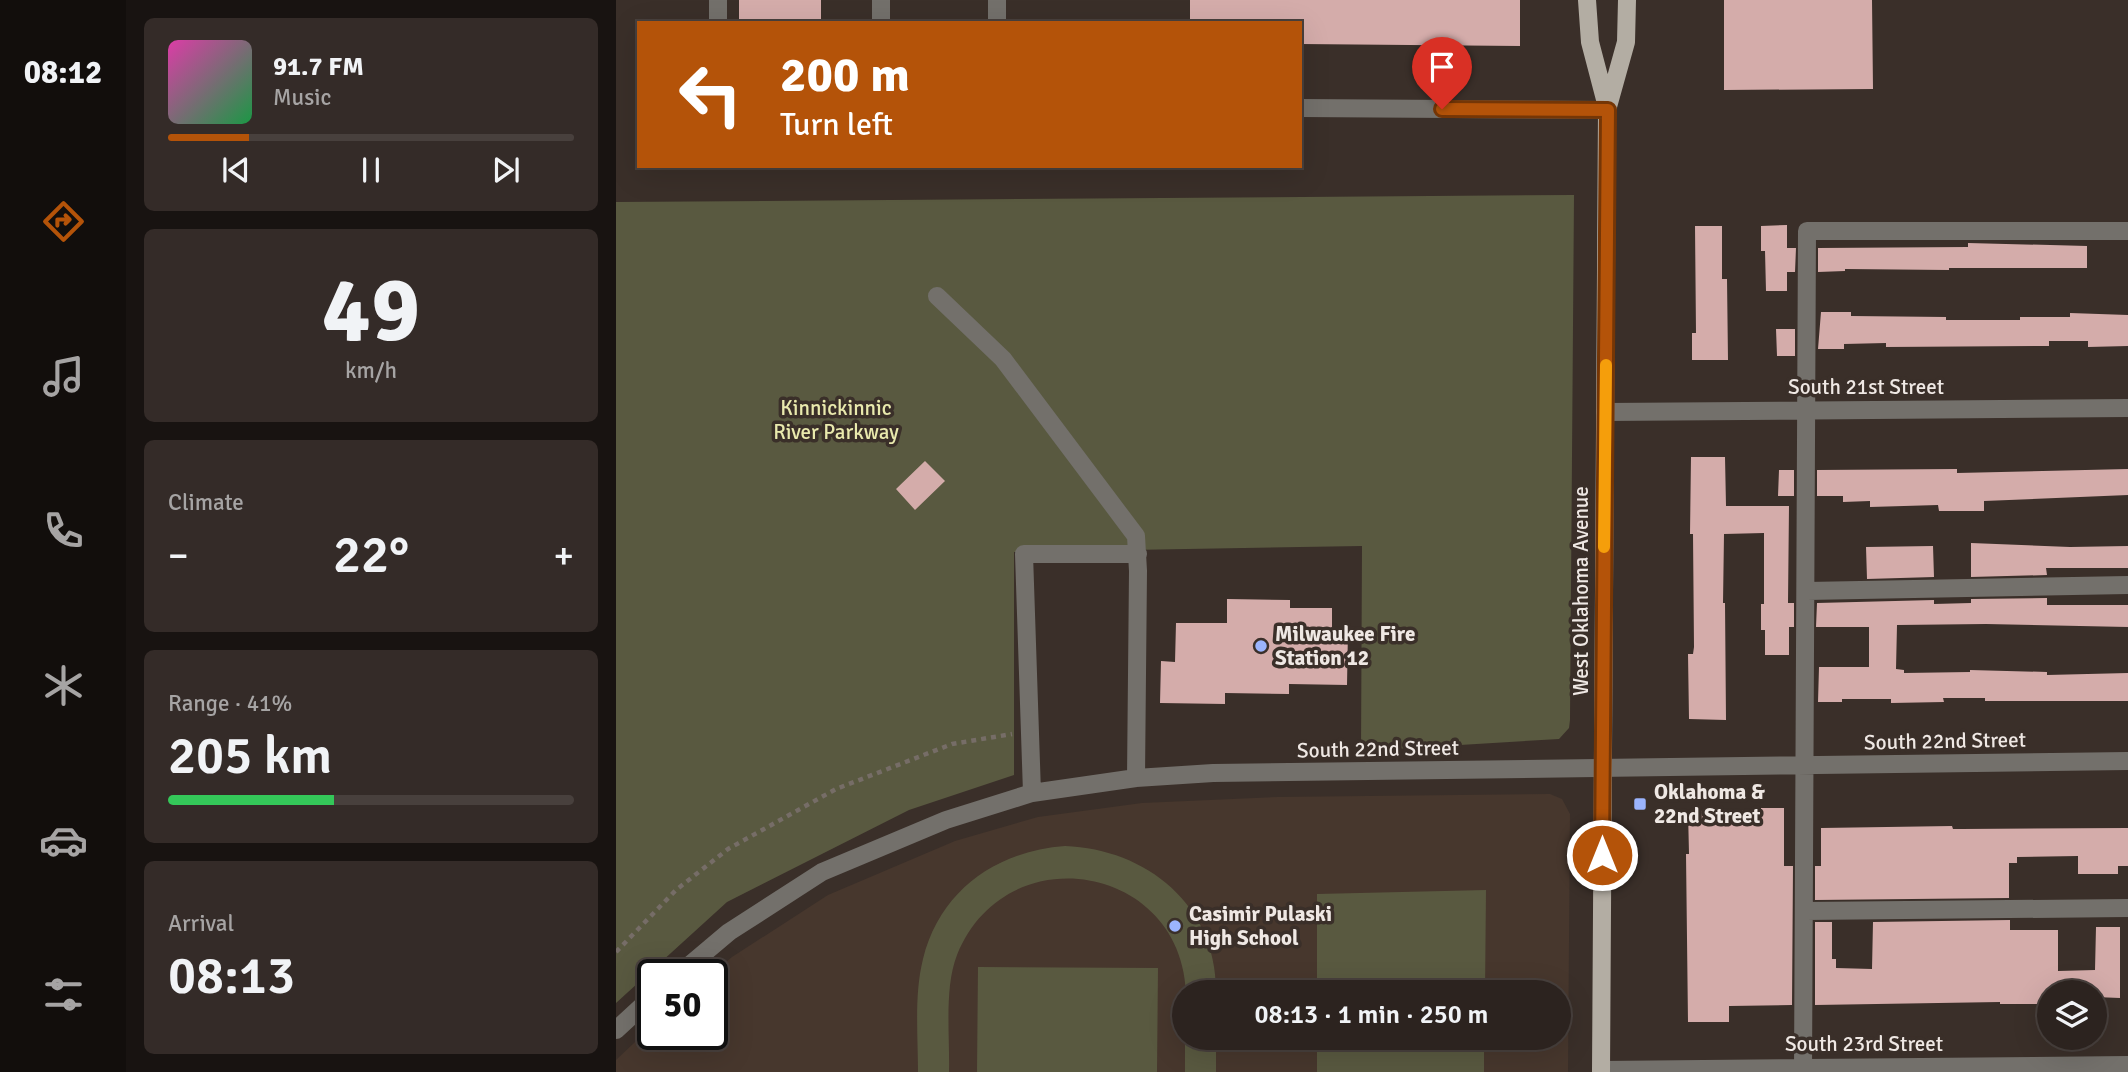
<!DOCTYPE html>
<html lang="en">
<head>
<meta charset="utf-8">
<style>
	:root { --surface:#2c231f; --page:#342b28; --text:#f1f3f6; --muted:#a6a4a4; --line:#48403d; --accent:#b45309 }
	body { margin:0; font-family:Signika,sans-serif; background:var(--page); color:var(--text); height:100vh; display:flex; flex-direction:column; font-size:26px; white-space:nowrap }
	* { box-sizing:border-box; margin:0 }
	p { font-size:23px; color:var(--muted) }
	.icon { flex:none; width:38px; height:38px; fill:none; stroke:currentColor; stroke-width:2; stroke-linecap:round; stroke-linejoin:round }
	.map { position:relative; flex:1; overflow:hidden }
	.side { display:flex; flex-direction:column; gap:18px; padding:18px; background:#181311; width:490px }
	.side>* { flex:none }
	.top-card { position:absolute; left:21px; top:21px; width:665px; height:147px; border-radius:0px; box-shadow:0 7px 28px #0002,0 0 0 2px var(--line); background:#b45309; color:#fff; overflow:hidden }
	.tools { position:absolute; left:1421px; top:980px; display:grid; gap:14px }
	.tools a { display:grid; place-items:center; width:70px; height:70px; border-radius:50%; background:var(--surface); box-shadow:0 7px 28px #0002,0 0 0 2px var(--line); font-size:35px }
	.speed { position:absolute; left:21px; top:959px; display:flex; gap:14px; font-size:35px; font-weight:700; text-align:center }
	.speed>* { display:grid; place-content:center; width:91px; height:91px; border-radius:50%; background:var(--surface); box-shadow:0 7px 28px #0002,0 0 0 2px var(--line); line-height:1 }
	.speed .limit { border:4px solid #111; border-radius:10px; background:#fff; color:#111 }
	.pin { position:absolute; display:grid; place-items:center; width:60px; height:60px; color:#fff; margin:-72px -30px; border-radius:50% 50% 50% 0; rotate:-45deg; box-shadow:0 0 7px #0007 }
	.pin .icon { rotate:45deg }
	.me { position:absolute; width:77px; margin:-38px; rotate:0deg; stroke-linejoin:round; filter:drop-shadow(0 0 5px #0008) }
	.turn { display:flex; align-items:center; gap:24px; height:147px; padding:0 28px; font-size:32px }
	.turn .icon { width:91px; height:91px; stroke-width:2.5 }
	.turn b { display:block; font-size:49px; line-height:60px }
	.big { font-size:52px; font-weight:600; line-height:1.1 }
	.side .widget { flex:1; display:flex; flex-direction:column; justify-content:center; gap:10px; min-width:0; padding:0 24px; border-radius:10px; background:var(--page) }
	.side .dial { align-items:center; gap:0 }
	.dial b { font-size:91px; line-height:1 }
	.song { display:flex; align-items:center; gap:21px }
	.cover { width:84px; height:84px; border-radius:10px; background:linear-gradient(135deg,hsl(320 70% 55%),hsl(140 70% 35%)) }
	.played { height:7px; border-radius:4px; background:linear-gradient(90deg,var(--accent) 20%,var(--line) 20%) }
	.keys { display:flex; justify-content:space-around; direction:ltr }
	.heat { display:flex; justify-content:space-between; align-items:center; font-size:38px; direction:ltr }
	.charge { height:10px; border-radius:5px; background:linear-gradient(90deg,#34c759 41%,var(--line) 0) }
	.trip { position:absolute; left:556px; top:980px; width:399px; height:70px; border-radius:35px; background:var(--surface); box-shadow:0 7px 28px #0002,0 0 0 2px var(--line); font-weight:600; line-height:70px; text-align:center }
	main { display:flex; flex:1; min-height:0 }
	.dock { display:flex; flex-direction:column; width:126px; justify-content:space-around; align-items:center; background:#120e0c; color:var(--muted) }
	.dock .icon { width:49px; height:49px }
	.dock .on { color:var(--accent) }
	.dock b { font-size:32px; color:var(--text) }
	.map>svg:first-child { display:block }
</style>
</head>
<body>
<main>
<nav class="dock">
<b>08:12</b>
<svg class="icon on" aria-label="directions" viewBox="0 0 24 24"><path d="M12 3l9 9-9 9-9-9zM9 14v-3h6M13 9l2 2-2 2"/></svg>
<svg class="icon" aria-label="music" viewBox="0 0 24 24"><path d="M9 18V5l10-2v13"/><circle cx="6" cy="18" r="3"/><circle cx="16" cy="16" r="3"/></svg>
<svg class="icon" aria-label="phone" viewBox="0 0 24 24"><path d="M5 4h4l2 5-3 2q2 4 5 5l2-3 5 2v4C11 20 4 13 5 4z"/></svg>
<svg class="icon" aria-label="climate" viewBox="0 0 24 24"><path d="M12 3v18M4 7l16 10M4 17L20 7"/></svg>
<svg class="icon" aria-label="car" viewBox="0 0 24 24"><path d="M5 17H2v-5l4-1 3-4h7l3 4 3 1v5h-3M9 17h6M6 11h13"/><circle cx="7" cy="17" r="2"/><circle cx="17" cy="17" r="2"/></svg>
<svg class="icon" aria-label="filters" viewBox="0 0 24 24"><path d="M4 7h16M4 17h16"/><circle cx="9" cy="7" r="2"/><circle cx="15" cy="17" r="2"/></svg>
</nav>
<section class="side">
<div class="widget">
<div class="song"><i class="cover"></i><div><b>91.7 FM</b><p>Music</p></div></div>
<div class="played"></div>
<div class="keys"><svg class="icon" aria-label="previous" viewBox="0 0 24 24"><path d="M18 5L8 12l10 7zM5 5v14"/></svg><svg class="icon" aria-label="pause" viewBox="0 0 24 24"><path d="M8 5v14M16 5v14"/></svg><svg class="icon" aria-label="next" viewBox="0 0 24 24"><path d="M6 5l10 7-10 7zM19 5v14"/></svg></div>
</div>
<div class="widget dial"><b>49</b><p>km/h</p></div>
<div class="widget"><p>Climate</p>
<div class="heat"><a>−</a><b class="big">22°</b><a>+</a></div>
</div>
<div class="widget"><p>Range · 41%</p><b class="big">205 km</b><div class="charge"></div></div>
<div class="widget"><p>Arrival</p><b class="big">08:13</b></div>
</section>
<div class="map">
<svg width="1512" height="1072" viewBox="0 0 1512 1072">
	<rect width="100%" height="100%" fill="#3a2f29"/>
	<path fill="#47372d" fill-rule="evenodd" d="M934,794L946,799L954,814L952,1072H0V1060L37,1025V1034H96L95,975L116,957L212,895L339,841L422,817L526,803L662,797ZM569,992H943V1038H569Z"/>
	<path fill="#595940" d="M958,195L954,720L953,728L943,739L745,751L746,546L398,552V775L293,810L111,902L0,1003V202Z
		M449,846C531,849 601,906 600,992H570C564,863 389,835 341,955C328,988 334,1037 333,1072H302C302,1035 298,995 307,959C324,890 381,851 449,846Z
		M870,890L869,992H701V894Z
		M362,967L542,968L541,1072H361Z
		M569,1038H600V1072H569Z
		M701,1038H868V1072H701Z"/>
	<path fill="#d4acaa" d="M123,0H205V23H123Z
		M574,0H904V46L684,44V23H574Z
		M1108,0H1256L1257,89L1108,90Z
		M1171,225V248H1180L1179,272H1171V291H1150L1149,251H1145V226Z
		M1079,226H1106V279H1111L1112,360H1076V333H1080Z
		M1352,243L1471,246V268H1333V270L1229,269V271L1202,272V248L1352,247Z
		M1205,312H1235V316L1330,317V320H1404V317H1454V313L1512,315V346L1472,347V341H1433V346L1270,347V343L1228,344V349H1202Z
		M1160,329H1179V356H1161Z
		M1075,457H1109L1110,506H1173L1172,603H1178V627H1173V655H1149V630H1145V604H1148V533L1108,534L1107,603H1109L1110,720L1073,719L1072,654H1077L1078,647L1077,534H1074Z
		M309,461L329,481L299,510L280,489Z
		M1341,469V473L1512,469V495L1368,501V511H1323L1322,505L1254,507V501L1227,502V496H1201V470Z
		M1163,470H1178V496H1162Z
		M1355,543L1454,547L1512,546V568H1430L1431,575L1355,577Z
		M1317,546L1318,577L1251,579L1250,547Z
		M1431,598V605H1512V627L1370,624L1281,625L1280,669L1288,670V673L1354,672V670L1431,672V675L1512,673V701H1369V698H1327L1328,702L1275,703V699H1226V702H1202L1203,667H1253V627H1200L1201,603L1318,600V604L1355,603V599Z
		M611,599L674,600V608H716V630H732L731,685L673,684V694L609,693V704L544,703L545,661L559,662L560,623H611Z
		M1145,808H1168V866H1177L1176,1005L1113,1006V1022H1072L1070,854H1073L1072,811L1145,810Z
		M1336,826L1337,829H1346L1512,828V866H1502V874H1462V856L1401,857V863H1393V898L1199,900V866H1205V828Z
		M1394,920V930H1442V971L1479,970L1480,927H1504V998L1479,997V992H1433V1004H1384V1002L1199,1005V922H1216V959H1220V968L1256,969L1257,922Z"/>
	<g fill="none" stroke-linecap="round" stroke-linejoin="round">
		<path stroke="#766d67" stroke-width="4.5" stroke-dasharray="5 5" stroke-linecap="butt" d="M0,952L60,890L112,849L220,789L336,744L396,734"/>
		<path stroke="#73706b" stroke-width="18" d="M102,0V23
			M265,0V23
			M381,0V23
			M684,108L991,110
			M321,296L387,359L520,536L522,571L520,778
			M989,412L1512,408
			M1191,591L1512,585
			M416,793L408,554H522
			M1189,911L1512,908
			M62,975L113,932L206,872L330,820L416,793L520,778L597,773L1512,761
			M0,1030L37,996
			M985,1070L1512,1065
			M1187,1072L1191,231H1512"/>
		<path stroke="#b3ada3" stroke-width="18" d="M971,0L974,42L991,107
			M985,1072L991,110L1010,42L1011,0"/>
	</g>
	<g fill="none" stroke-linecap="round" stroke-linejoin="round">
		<g stroke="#753606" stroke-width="18">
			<path id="route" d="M826,109L992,110L986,855"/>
		</g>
		<use href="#route" stroke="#b45309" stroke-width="12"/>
		<path stroke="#f59e0b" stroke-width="12" d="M988,547L990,365"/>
	</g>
	<g fill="#9bb4fd" stroke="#3a2f29" stroke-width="2.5">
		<circle cx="645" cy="646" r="7"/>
		<rect x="1017" y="797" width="14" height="14" rx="3.5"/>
		<circle cx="559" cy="926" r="7"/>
	</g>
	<g text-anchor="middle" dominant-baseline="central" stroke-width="7" stroke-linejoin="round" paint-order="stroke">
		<g font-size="21" fill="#efe8e4" stroke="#3a2f29">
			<text x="1250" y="387">South 21st Street</text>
			<text transform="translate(965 591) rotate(-90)">West Oklahoma Avenue</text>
			<text transform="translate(1329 741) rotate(-1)">South 22nd Street</text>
			<text transform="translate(762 749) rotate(-1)">South 22nd Street</text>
			<text x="1248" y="1044">South 23rd Street</text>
		</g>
		<g font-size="21" fill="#e9e9ad" stroke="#3a2f29">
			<text x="220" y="408">Kinnickinnic<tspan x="220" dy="24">River Parkway</tspan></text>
		</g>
		<g font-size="21" font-weight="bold" fill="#efe8e4" stroke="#3a2f29" text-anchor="start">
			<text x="659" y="634">Milwaukee Fire<tspan x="659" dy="24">Station 12</tspan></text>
			<text x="1038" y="792">Oklahoma &amp;<tspan x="1038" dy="24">22nd Street</tspan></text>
			<text x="573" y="914">Casimir Pulaski<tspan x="573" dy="24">High School</tspan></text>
		</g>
	</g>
</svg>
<div class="tools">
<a><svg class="icon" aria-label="layers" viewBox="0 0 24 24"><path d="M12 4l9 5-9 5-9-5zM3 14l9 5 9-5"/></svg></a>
</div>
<div class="speed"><div class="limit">50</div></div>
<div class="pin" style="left:826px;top:109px;background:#d93025"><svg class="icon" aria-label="arrive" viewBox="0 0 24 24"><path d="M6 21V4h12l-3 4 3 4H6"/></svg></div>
<svg class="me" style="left:986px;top:855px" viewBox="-20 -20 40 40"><circle r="17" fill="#b45309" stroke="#fff" stroke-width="3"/><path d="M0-11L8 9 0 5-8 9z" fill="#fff"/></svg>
<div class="trip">08:13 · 1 min · 250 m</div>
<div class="top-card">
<div class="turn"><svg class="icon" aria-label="left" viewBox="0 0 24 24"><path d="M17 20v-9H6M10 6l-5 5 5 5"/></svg><div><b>200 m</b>Turn left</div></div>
</div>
</div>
</main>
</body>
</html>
